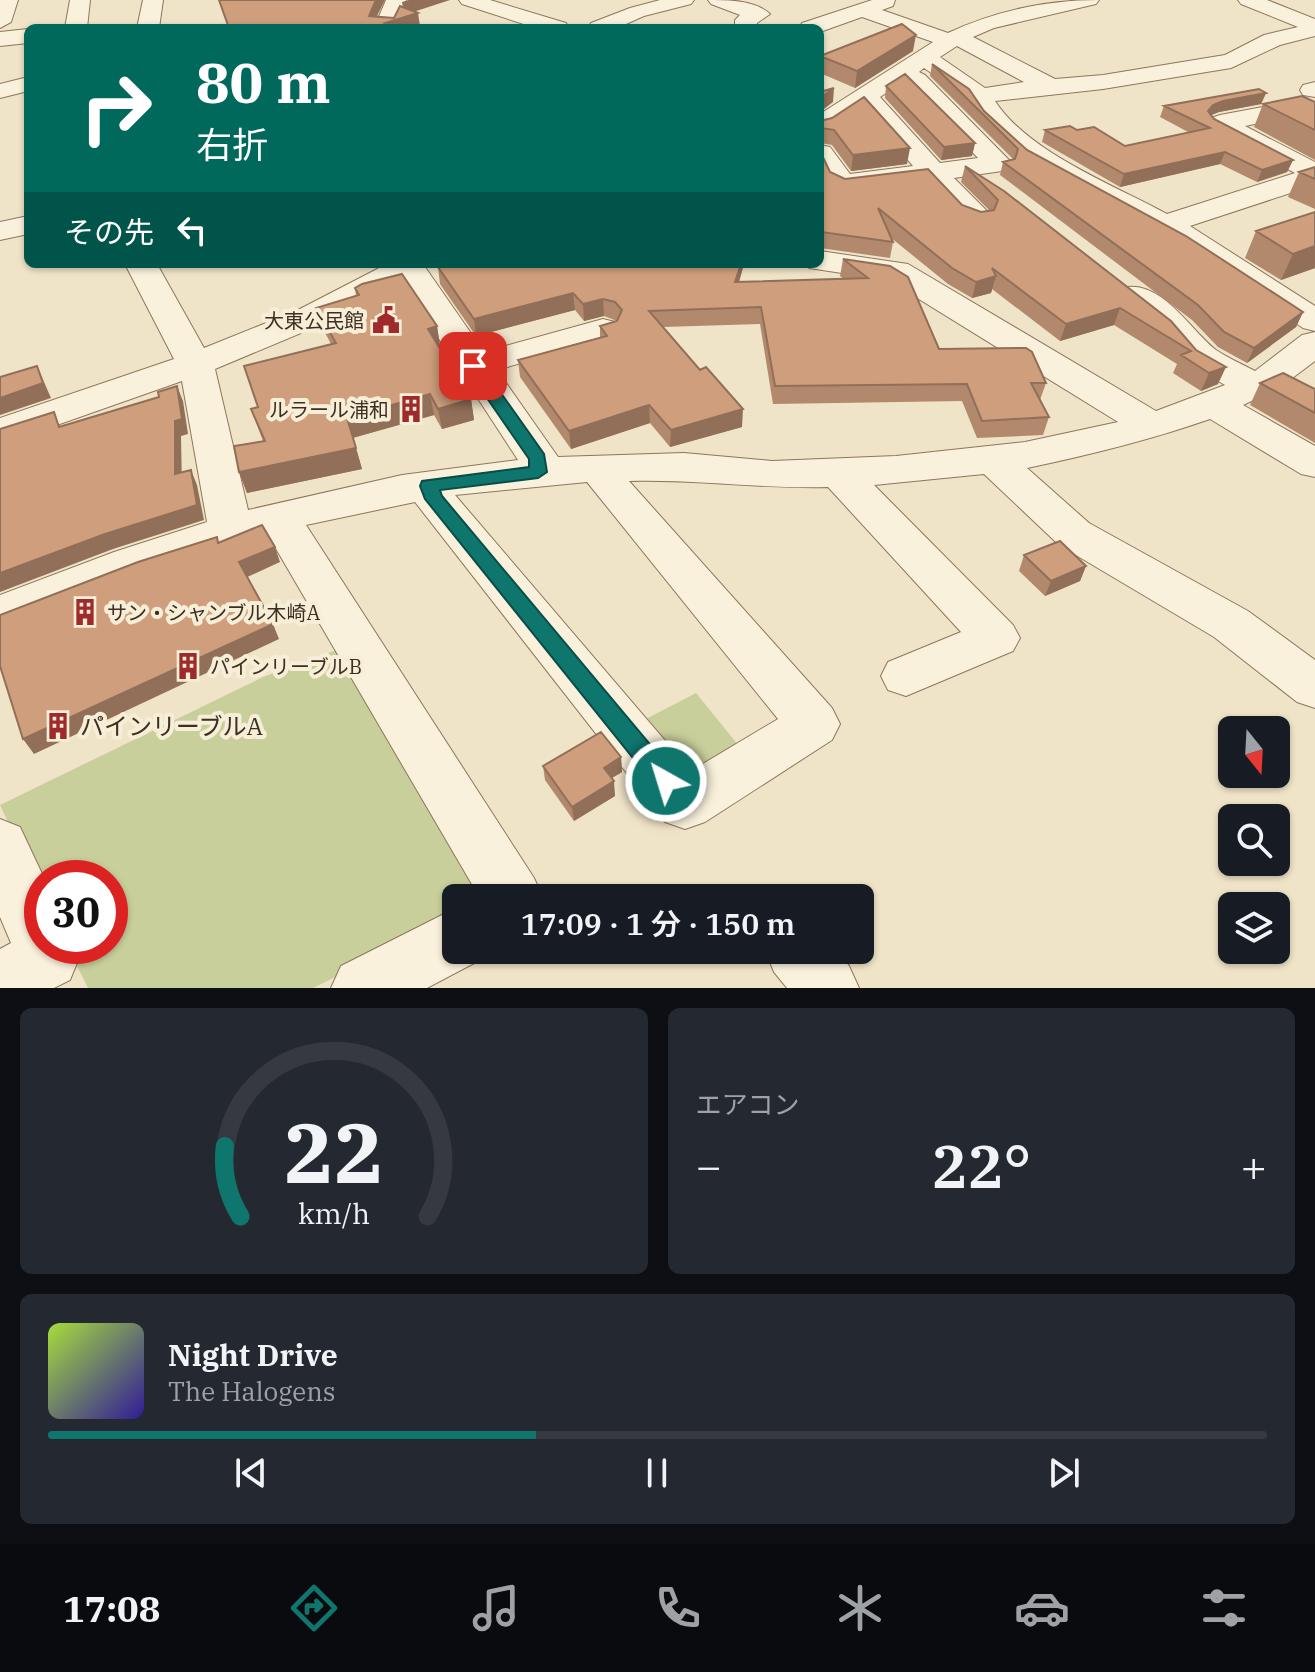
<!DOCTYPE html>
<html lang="ja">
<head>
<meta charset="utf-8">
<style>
	:root { --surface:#171b24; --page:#242831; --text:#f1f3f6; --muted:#9ea1a6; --line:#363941; --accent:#0f766e }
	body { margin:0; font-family:"IBM Plex Serif","Noto Sans JP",serif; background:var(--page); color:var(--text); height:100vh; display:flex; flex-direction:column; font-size:30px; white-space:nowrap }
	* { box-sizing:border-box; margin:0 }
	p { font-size:26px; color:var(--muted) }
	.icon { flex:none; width:44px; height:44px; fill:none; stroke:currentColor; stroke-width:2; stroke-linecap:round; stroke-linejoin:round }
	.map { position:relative; height:988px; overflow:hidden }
	.panel { display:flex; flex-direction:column; gap:20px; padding:20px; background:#0d0f14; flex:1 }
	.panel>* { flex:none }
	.hud { position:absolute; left:24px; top:24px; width:800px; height:244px; border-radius:12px; box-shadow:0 2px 6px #0004; background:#00695c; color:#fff; overflow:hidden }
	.needle { width:52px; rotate:162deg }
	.buttons { position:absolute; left:1218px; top:716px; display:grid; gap:16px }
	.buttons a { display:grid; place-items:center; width:72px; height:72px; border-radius:12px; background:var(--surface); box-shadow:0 2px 6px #0004; font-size:40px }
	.speed { position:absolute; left:24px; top:860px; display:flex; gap:16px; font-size:40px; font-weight:700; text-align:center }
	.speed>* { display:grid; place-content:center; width:104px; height:104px; border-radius:50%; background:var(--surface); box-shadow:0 2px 6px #0004; line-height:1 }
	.speed .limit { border:12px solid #d22; background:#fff; color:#111 }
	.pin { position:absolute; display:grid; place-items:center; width:68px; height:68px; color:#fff; margin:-34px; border-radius:16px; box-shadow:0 4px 12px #0006 }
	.me { position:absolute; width:88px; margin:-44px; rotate:321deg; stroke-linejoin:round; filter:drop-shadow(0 0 6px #0008) }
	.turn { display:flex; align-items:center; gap:28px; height:168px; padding:0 40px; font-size:36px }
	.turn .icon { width:104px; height:104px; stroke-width:2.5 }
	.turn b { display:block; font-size:56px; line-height:68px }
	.then { display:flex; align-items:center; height:76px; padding:0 40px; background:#0003; gap:16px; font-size:30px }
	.big { font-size:60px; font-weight:600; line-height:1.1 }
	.panel .widget { flex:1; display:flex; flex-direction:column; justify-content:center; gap:12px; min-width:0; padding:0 28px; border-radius:12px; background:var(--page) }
	.panel .dial { align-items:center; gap:0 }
	.dial svg { height:208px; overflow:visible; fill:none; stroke:var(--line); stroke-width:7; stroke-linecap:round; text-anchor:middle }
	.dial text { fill:var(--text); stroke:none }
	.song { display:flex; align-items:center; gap:24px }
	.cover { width:96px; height:96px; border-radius:12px; background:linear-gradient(135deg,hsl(80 70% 55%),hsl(250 70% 35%)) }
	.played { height:8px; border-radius:4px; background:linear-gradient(90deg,var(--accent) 40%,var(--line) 40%) }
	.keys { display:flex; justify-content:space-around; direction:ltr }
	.heat { display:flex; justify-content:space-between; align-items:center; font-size:44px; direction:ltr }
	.panel .tiles { flex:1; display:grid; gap:20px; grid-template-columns:1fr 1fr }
	.widget:last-child { grid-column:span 2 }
	.trip { position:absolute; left:442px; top:884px; width:432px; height:80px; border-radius:12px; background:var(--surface); box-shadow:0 2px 6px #0004; font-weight:600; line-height:80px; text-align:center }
	.dock { display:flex; height:128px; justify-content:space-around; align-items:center; background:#090b0e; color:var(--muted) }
	.dock .icon { width:56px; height:56px }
	.dock .active { color:var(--accent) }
	.dock b { font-size:36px; color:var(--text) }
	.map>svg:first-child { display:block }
</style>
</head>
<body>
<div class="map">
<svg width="1315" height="988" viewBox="0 0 1315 988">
	<rect width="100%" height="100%" fill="#f0e4c8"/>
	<path fill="#c9cf9b" d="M339,649L486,898H456V918L313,988H88L67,946H110V878H42V895L0,805L263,677Z
		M696,693L748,757L695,786L640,722Z"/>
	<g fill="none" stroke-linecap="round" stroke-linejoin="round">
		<g stroke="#8d765c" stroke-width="2">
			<path id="minor" d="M0,0H18L11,22L0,28Z
				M70,0H90L87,28H65Z
				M143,0H163L159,28H137Z
				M386,0H406L396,28H374Z
				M459,0H490L566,23L569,28H536L462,4Z
				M660,0H694L691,4L644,16L617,28H588L591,23L630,8Z
				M708,0C728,0 755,0 770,14L757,23V28H735V20L740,15L711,4Z
				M872,0H895L893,6L882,10L948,33C995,11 1047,0 1099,0L1096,4L994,28L973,37L1055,79L1103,75L1225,55L1264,35L1298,27L1241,4L1238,0H1267L1315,19V36L1280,45L1231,68L1103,89L995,101C1029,153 1114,185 1167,214L1295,173L1211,128L1207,123L1211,118L1220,115L1284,103L1293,106L1297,111L1293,116L1245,126L1315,162V185L1190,226L1315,306V331L1303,328L1182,247L1025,160L983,121L969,99L924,68L919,72L925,75L1013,164L1009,170L954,178L988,212L992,218L988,224C959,231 942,200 926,181L843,192C820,186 820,165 820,145L830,147L850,174L913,166L863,108L829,130L820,133V114L933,42L862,17L820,32V28H799L802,23ZM957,46L1024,82L985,88L940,57ZM903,82L909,85L978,158L940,163L880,97Z
				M28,29V43L0,46V32Z
				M28,77V91L0,98V84Z
				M1315,82V97L1303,95L1300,90L1303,85Z
				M28,216V234L0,240V222Z
				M820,251L908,264L1156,411L1225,385L1190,365L1166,336L1122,302L1117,295L1122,288C1161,278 1189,329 1216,350C1228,358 1242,364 1255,371L1302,335L1315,332V361L1279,388L1243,405L1315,446V477L1301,474L1210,419C1150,440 1089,455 1027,468L1089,523L1248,611L1315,660V708L1297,702L1214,637L1059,545L984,474L874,485L1013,625L1020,638L1013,651L906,696L888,690L881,676L888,662L961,632L828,487C761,489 696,479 629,481L832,708L840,724L832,740L705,822L685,829L665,822L415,502L306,525L534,878L543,898H480L268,535L145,575L0,632V595L114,552L207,522L182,381L0,445V418L174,359L125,264H157L204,348L296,311L387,264H427L425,267L484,352L603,319L615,322L620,329L615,336L497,370L558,457L684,453L772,461L896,456L1025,442L1118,422L888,280L809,268L806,264H820ZM402,282L518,460L402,475L248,510L215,369L320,325ZM587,482L778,719L691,771L455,495Z
				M0,819L20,827L44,878L42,946H74L79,958L70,980L54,988H0V949L11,943L0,917Z
				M456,908V950H482L478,961L427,988H331L341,966Z
				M765,950H836L849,966L859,988H787L774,972Z"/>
		</g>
		<use href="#minor" fill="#faf1dc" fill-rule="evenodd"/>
	</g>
	<path fill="#b2896c" d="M913,51L855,88L820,73V56Z
		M932,64L1027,150L1303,312L1296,327L1247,363L1218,347L1192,320L1000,175L1003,162L1013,159L930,76Z
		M886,86L975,143L972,156L941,160L885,98Z
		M1266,93L1261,104L1219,112L1211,115L1214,119L1293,160L1287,172L1257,182L1220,164L1120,187L1042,142L1045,130H1077L1125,146L1190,133L1160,117L1164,106Z
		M1315,102V160L1254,127L1263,104Z
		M820,121L907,164L851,171L832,145L820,143Z
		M820,151L830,172L845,179L962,205L981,212L989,210L961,182L965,166L1171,321L1218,384L1201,391L1173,373L1177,364L1114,325L1060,341L992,289L991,293L972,298L948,284L890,237L893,242L890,258L820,248V249Z
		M1315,167V209L1288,197L1299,172Z
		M1315,212V268L1281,280L1245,258L1256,231Z
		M843,259L890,266L939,349L1046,383L1040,400L1049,417L1043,435L977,438L962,401L773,404L760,324L663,327L742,427L670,447L650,423L571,449L520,377L518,360L600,337V326L617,321L604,316L584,321L575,310L476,336L440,284L438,267L441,266V264H744L739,282L844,279L840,276Z
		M355,288L437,326L440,346L439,347L471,399L474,420L442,429L434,415L353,438L362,469L247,493L239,472L263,441L251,409L258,407L331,344L322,327L316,308L356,296Z
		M1260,383L1315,389V443L1250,405Z
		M1024,555L1086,566L1080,581L1045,596L1019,571Z
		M621,757L622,772L612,778L615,796L574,821L545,780L543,766Z"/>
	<path fill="#916f58" d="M376,0H385L371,28L369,16Z
		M409,0H450L404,15L402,2Z
		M418,13L420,26L414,28H386L385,23Z
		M916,35L913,51L855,88L857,71Z
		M834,88L833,102L820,112V98Z
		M1266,93L1261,104L1219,112L1209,116L1208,111L1213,105L1223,101Z
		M975,143L972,156L941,160L944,147Z
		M910,148L907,164L851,171L853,155Z
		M1225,152L1220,164L1120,187L1124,174Z
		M1293,160L1287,172L1257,182L1262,170Z
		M1315,246V268L1281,280L1293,254Z
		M741,264H744L734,299L735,282Z
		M996,276L991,293L972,298L976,282Z
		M573,293L575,310L476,336L474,319Z
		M603,299L604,316L584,321L583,304Z
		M1120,308L1114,325L1060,341L1066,324Z
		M1303,312L1296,327L1247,363L1254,348Z
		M437,326L440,346L431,349L428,329Z
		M37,366L51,398L0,415V398Z
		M1226,367L1218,384L1201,391L1209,373Z
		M177,386L183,401L188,434L181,436L182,489L175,474V421Z
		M430,394L434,415L352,438L347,418Z
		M471,399L474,420L442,429L438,409Z
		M649,405L650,423L571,449L569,431Z
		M743,409L742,427L670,447L671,430Z
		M356,448L362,469L247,493L239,472Z
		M191,470L197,485L204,520L113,549L0,592V573L105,534Z
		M275,547L280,562L245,578L239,562Z
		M1086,566L1080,581L1045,596L1051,581Z
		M273,624L279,639L34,754L23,739Z
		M621,757L622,772L605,782L604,768Z
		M614,781L615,796L574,821L572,807Z"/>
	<path fill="#cf9f7d" stroke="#916f58" stroke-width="2" d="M219,0H376L369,16L394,18L400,6L418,13L385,23L400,28H229Z
		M902,24L916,35L857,71L820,56Z
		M932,64L969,89L984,111L1027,150L1186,236L1303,312L1254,348L1224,332L1198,305L1003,162L1015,159L1018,149Z
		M905,74L975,143L944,147L886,86Z
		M834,88L820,98V92Z
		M1259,89L1266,93L1223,101L1213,105L1208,111L1214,119L1293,160L1262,170L1225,152L1124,174L1045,130L1070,126L1077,130L1094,127L1125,146L1210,128L1164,106Z
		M1302,96L1315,102V130L1263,104Z
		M864,97L910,148L853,155L834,130L820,128V121L832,118Z
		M820,151L830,172L845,179L928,169L962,205L981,212L994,210L998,200L965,166L1004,191L1171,321L1196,350L1226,367L1209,373L1181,355L1191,351L1120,308L1066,324L992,268L996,276L976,282L952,268L878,208L893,242L822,232L820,239Z
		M1315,167V179L1299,172Z
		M1315,212V246L1293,254L1256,231Z
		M843,259L890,266L908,277L939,349L1026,348L1032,352L1046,383H1031L1049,417L982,421L967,384L775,386L761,307L649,311L700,370L706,367L743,409L671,430L649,405L569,431L518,360L607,336L600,326L617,321L622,310L615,302L603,299L583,304L573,293L474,319L438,267L448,264H741L735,282L868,278Z
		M402,274L437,326L428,329L471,399L438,409L430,394L347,418L356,448L239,472L234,446L265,441L251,409L258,407L244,366L336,343L316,308L359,295L355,288L362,284Z
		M37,366L43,383L0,398V377Z
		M1283,373L1315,389V413L1260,383Z
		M177,386L182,419L175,421V474L191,470L197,505L105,534L0,573V429L54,412L59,427L159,397L158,392Z
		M262,525L275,547L239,562L273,624L23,739L0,666V615L138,562L217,537L218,543Z
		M1060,541L1086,566L1051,581L1024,555Z
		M601,732L621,757L604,768L614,781L572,807L543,766Z"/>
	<path fill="#0f766e" stroke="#0a4d48" stroke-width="2" d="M473,361L479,362L544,454L547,472L538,478L440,490L442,496L674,773L677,781L674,788L666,791L657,788L425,499L420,486L422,481L529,467V459L465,366Z"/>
	<defs>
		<g id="civic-bare" transform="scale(2.16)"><path d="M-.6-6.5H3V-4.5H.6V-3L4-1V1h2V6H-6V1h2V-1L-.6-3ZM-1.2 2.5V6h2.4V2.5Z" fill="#9e2a2b" stroke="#f7eed8" stroke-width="2.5" paint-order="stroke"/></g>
		<g id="building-bare" transform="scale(2.16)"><path d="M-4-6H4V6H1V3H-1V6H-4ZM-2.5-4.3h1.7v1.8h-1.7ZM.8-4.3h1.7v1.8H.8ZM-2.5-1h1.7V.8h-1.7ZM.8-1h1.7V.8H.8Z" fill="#9e2a2b" stroke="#f7eed8" stroke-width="2.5" paint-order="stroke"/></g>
	</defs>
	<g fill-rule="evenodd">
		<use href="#civic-bare" x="386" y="320"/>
		<use href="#building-bare" x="411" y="409"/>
		<use href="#building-bare" x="85" y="612"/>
		<use href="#building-bare" x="188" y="666"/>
		<use href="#building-bare" x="58" y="726"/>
	</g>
	<g text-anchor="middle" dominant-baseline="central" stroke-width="8" stroke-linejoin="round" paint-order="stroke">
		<g font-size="20" fill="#3d2e20" stroke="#f7eed8" text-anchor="end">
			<text x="364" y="320">大東公民館</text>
			<text x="389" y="409">ルラール浦和</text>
			<text x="107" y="612" text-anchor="start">サン・シャンブル木崎A</text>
			<text x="210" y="666" text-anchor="start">パインリーブルB</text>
		</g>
		<g font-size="24" fill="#3d2e20" stroke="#f7eed8" text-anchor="start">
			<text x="80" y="726">パインリーブルA</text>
		</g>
	</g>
</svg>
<div class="buttons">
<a><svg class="needle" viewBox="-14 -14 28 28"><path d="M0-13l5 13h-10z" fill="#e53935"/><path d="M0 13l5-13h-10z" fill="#9ea1a6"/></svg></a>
<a><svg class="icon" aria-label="search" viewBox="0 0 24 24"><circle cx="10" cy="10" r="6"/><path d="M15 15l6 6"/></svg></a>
<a><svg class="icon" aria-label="layers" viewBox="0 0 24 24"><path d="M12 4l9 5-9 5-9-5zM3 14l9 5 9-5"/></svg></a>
</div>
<div class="speed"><div class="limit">30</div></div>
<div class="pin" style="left:473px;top:366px;background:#d93025"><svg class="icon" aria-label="arrive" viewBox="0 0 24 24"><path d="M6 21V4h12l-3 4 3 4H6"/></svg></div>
<svg class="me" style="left:666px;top:781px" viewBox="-20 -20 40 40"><circle r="17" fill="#0f766e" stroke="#fff" stroke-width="3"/><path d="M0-11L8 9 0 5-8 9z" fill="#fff"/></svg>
<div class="trip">17:09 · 1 分 · 150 m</div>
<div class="hud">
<div class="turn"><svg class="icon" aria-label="right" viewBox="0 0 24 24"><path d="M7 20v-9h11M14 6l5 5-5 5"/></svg><div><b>80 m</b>右折</div></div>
<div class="then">その先<svg class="icon" aria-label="left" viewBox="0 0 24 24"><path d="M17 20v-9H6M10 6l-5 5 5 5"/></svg></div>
</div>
</div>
<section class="panel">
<div class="tiles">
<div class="widget dial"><svg viewBox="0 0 100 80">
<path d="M14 69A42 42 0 1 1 86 69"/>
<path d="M14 69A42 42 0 0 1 8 42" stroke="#0f766e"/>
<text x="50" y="56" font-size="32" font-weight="700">22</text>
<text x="50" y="72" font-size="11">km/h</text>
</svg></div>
<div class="widget"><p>エアコン</p>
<div class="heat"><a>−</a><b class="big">22°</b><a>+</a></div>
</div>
<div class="widget">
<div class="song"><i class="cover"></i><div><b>Night Drive</b><p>The Halogens</p></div></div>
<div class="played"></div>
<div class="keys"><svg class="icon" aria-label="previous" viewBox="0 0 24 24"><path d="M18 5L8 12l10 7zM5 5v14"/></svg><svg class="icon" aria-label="pause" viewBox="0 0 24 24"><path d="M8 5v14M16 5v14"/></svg><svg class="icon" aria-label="next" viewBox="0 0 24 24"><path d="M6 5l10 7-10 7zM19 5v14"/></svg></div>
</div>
</div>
</section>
<nav class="dock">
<b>17:08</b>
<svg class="icon active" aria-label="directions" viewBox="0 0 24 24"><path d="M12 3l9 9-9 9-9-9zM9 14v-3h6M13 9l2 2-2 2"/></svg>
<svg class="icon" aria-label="music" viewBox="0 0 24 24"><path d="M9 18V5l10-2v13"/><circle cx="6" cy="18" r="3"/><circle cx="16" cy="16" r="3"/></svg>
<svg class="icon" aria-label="phone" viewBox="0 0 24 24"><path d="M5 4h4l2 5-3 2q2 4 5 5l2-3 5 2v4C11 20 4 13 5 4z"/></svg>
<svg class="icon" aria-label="climate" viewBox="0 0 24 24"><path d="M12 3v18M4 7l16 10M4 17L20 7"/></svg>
<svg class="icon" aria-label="car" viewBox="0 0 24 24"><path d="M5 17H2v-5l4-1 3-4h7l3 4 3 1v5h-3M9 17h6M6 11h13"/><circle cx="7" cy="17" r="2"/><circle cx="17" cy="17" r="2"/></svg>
<svg class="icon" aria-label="filters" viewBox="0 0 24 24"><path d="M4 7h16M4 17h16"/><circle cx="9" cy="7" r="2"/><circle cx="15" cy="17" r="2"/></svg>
</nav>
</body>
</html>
